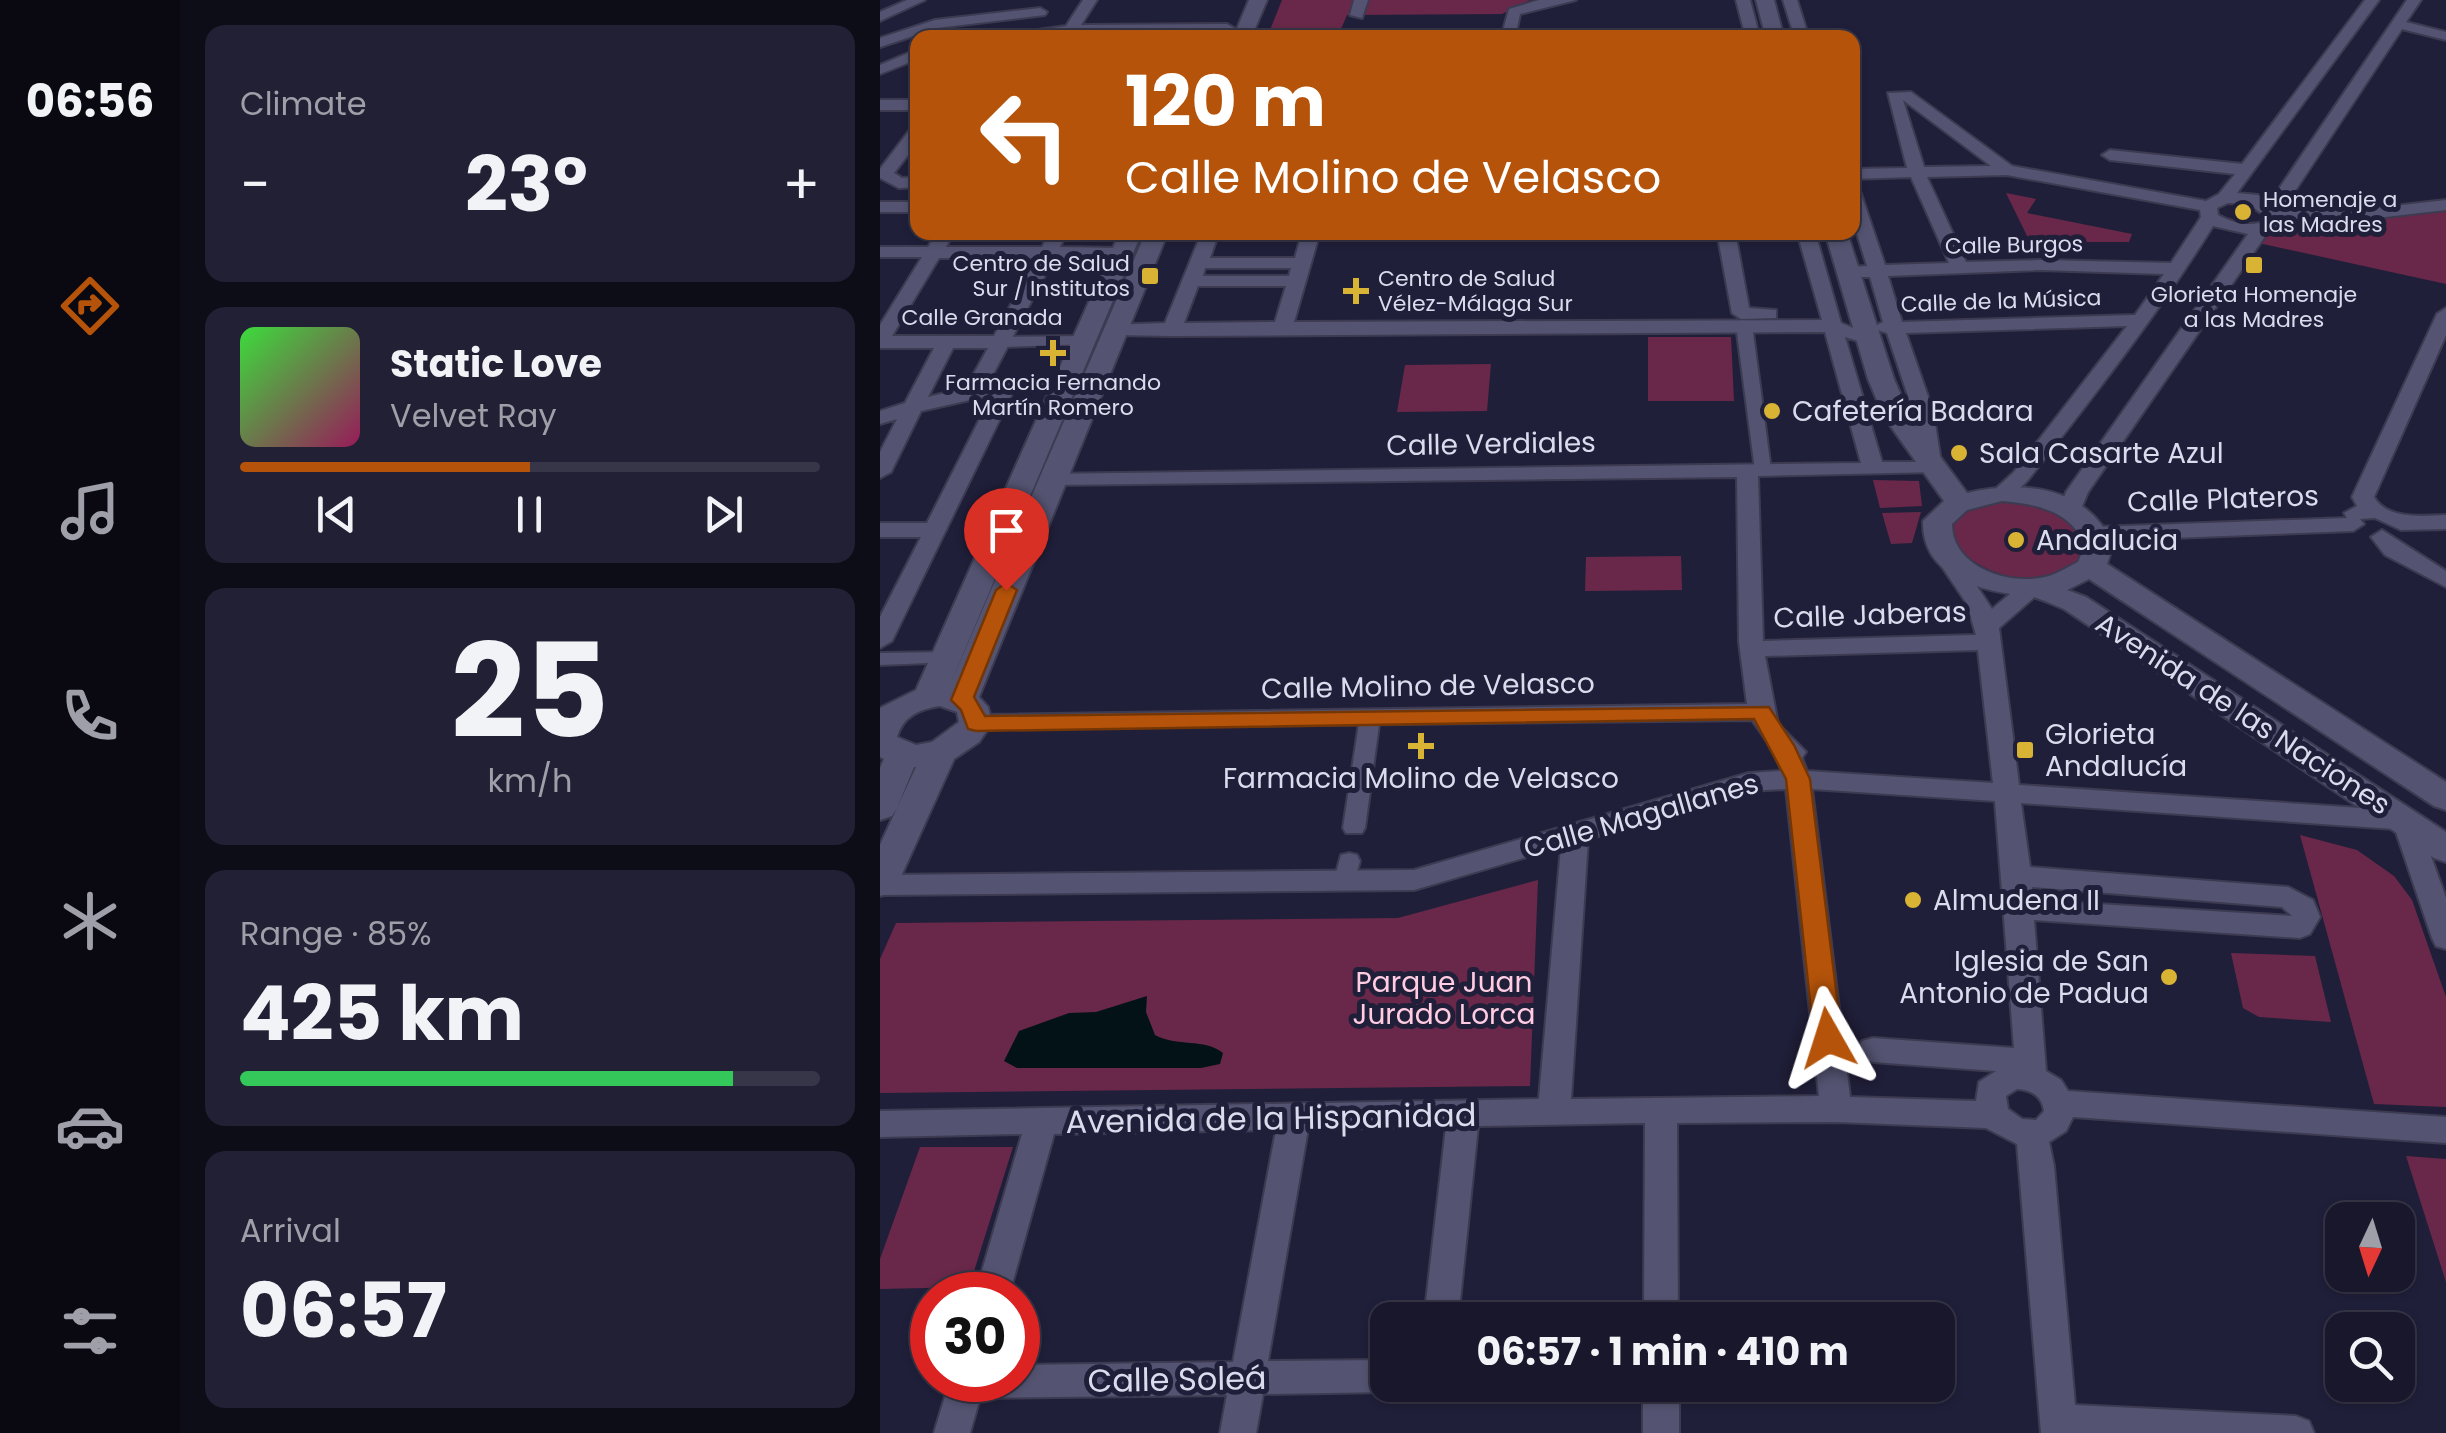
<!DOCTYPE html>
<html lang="en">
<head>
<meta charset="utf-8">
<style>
	:root { --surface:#18172c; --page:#212034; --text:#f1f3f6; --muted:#9f9fa9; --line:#363648; --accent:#b45309 }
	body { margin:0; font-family:Poppins,sans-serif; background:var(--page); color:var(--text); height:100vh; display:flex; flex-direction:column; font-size:38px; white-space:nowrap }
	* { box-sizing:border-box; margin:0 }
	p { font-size:32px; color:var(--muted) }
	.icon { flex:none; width:55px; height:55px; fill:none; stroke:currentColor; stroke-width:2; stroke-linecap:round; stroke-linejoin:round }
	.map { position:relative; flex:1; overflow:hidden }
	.sheet { display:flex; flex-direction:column; gap:25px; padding:25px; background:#0d0d18; width:700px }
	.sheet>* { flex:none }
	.hud { position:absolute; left:30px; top:30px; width:950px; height:210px; border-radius:20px; box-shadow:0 2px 8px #0004,0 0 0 2px var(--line); background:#b45309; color:#fff; overflow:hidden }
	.needle { width:65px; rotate:184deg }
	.controls { position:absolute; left:1445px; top:1202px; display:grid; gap:20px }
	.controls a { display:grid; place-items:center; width:90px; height:90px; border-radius:20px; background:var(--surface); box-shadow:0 2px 8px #0004,0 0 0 2px var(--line); font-size:50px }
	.speed { position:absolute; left:30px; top:1272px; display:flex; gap:20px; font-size:50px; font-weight:700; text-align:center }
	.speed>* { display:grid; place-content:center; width:130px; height:130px; border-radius:50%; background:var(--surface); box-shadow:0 2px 8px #0004,0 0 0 2px var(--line); line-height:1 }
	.speed .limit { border:15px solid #d22; background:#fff; color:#111 }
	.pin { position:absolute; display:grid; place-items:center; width:85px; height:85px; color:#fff; margin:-102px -42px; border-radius:50% 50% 50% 0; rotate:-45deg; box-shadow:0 0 10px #0007 }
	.pin .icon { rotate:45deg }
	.me { position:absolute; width:110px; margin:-55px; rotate:354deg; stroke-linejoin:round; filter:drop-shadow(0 0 8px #0008) }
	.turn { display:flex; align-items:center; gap:35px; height:210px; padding:0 50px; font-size:45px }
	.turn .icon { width:130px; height:130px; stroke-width:2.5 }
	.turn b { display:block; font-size:70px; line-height:85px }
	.big { font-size:75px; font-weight:700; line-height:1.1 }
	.sheet .widget { flex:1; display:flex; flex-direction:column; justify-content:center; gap:15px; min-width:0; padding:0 35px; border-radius:20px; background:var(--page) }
	.sheet .dial { align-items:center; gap:0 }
	.dial b { font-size:130px; line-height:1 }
	.song { display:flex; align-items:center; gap:30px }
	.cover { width:120px; height:120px; border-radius:15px; background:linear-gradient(135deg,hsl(120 70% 55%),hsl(330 70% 35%)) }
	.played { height:10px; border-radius:5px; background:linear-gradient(90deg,var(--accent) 50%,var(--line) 50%) }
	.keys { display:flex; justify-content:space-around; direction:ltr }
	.heat { display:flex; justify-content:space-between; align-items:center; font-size:55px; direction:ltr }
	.charge { height:15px; border-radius:8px; background:linear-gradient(90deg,#34c759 85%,var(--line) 0) }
	.trip { position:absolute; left:490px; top:1302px; width:585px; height:100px; border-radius:20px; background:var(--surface); box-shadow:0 2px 8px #0004,0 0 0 2px var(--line); font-weight:700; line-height:100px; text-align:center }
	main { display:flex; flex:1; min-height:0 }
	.dock { display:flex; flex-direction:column; width:180px; justify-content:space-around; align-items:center; background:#0a0912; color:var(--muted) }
	.dock .icon { width:70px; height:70px }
	.dock .active { color:var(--accent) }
	.dock b { font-size:45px; color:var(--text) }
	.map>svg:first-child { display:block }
</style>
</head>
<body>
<main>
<nav class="dock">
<b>06:56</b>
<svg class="icon active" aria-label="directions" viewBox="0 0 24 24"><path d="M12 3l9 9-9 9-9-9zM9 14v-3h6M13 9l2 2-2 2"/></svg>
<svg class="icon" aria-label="music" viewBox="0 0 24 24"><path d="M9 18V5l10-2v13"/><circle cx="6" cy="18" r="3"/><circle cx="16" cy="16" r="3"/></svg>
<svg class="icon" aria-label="phone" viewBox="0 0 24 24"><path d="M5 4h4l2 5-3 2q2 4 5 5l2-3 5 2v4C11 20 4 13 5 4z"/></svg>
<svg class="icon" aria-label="climate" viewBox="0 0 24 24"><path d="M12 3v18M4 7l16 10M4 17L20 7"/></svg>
<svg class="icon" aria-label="car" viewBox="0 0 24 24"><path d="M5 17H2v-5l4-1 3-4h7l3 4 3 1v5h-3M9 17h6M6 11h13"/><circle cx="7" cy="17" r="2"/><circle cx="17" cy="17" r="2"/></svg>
<svg class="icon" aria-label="filters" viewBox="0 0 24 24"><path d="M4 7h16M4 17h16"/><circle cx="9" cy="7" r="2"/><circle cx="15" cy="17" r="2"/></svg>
</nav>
<section class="sheet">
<div class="widget"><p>Climate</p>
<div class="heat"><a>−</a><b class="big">23°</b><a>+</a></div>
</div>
<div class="widget">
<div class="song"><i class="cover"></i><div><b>Static Love</b><p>Velvet Ray</p></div></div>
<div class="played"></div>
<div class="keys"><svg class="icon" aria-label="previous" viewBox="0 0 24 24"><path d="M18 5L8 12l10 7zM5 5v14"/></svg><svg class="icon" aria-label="pause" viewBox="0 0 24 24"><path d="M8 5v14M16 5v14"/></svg><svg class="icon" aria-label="next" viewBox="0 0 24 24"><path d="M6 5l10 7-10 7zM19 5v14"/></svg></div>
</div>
<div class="widget dial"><b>25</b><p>km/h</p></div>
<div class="widget"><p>Range · 85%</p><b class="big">425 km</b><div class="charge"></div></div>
<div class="widget"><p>Arrival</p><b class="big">06:57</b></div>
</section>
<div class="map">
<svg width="1566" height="1433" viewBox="0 0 1566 1433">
	<rect width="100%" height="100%" fill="#201f3a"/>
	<path fill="#692849" d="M402,0H650L622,14L467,15L458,36L388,35Z
		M1126,193L1156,199L1147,213L1252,234L1249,242H1150Z
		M1566,207V284L1374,242L1403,218Z
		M768,337H851L854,401H768Z
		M611,364L607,411L517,412L525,365Z
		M993,480L1039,481L1042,506L1000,508Z
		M1118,500C1166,502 1173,507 1207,540C1195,602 1093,582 1070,536C1077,510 1093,506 1118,500Z
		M1041,512L1032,543L1011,544L1002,513Z
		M801,556L802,590L705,591L706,557Z
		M1420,835L1477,850L1514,876L1532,900L1566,997V1107L1494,1104Z
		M658,880L650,1086L0,1093V959L16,923L518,918Z
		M1351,953L1435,956L1451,1022L1379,1017L1363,1008Z
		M40,1147H133L89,1287L0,1289V1259Z
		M1526,1156L1566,1159V1282Z"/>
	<path fill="#021217" d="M267,996L266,1012L275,1035C296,1047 325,1038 343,1053L340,1064L321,1068H137L124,1061L139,1031L189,1013L216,1012Z"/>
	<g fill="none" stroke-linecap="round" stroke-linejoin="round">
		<g stroke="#3d3b51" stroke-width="4">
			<path id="pedestrian" d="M864,320L872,325L891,470L883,475L875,470L856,325Z
				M204,336L209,338V344L121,347L113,342L121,337Z
				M66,652L76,658L73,662L0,665V653Z
				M490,710L500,717L485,828L482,833H466L463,828L480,717Z
				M469,853L477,855L480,861L473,886H457L454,880L461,855Z"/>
		</g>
		<g stroke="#3d3b51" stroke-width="4">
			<path id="minor" d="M27,0H45L0,21V12Z
				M203,0H217L201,25L347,24L354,28L347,32L101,38L186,26Z
				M474,0H488L482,18L470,15Z
				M659,0H696L640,14L635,38H621L629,9Z
				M856,0H870L880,38H866Z
				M903,0H917L929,38H915Z
				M1485,0H1499L1357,193L1378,195L1390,202L1527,0H1541L1526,22L1566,32V40L1522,29L1403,209L1479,210L1566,200V210L1479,220L1408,219L1405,225L1388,232L1208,492L1199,514H1183L1180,509L1186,492L1368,234L1333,226C1279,313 1213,397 1148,480L1130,498H1114L1111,493L1134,472L1247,326L1026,333L1053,411L1062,468L1058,472L878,476L883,641L1096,635L1087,604L1060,564L1071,557L1079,559L1112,609L1143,583H1159L1162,588L1159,593L1119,628L1139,785L1525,811L1534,813L1538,820L1566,898V949L1556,946L1552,938L1515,829L1141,803L1150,867L1408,887L1433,900L1440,917L1430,934L1420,938L1154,920L1166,1071L1181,1080L1188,1091L1566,1117V1143L1193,1117L1186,1131L1169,1142L1174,1166L1195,1405L1416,1416L1429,1421L1434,1433H1161L1137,1144L1106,1128L956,1122L797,1123L798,1320H764L765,1123L598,1126L578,1320H544L566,1127L428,1129L388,1361L508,1360V1385L521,1388L508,1392L383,1394L376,1433H340L347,1395L100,1398L90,1433H54L70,1380H138V1365L353,1362L396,1130L174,1134L129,1295H95L142,1134L0,1137V1111L659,1099L681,847L534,890L0,895V875L534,870L869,773L902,771L892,748L872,720L87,729L83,723L87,717L96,715L867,704L859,642L857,477L171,485L163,484L160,479L163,474L981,463L945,332L292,336L236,335L227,329L229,325L285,323L322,232H339L330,258H415L422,232H440L414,322L942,320L917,232H935L961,323L998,338L988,344L965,337L1002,462H1040L1033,411L1007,333L991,328L1003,322L990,277H970L961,272L970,267L987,266L972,218V186L980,191L1005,265L1069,263L1031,177L972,179V169L1027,168L1008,93L1031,92L1132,166L1326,201L1339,194L1355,174L1230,160L1222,155L1230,150L1362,164ZM1023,100L1111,166L1044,167ZM1127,175L1320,210L1321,217L1291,263L1161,260L1086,262L1047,177ZM1348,203L1368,204L1390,219C1372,228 1355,224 1338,215L1337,208ZM325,268H411L409,276H323ZM1161,270L1284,274L1255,315L1022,322L1008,276ZM318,286H406L395,322L304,323ZM1098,650L1113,783L927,771L922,758L926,752L898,724L885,656ZM906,789L939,1096L691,1099L708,839L869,791ZM932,789L1115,801L1134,1048L993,1038L982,1041L978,1050L982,1059L993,1062L1116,1071L1099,1082L1096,1101L970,1097ZM1152,887L1402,907L1412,916L1153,900ZM1137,1089C1152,1090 1162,1096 1164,1111L1156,1120L1142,1119L1128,1109L1126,1096Z
				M160,8L167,12L165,15L57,28L0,47V38L55,20Z
				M38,49V59L0,74V65Z
				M0,100H38V110H0Z
				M38,125V142L14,173L22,178L38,177V187L19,188L0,178V169L32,127Z
				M0,202H38V212H0Z
				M57,232H74L66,247H162L170,232H187L180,247L242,248L251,253L242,258H174L108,384L185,377L195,383L185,389L133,392L12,641L0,648V617L41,537H0V523H47L112,395L41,411L11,472L0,478V452L17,419L0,424V411L25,403L54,348H0V325L42,257H0V247H48ZM59,258H156L114,336H12ZM73,348H108L86,388L48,397Z
				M837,232H855L869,308L896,310V318L861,319L852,313Z
				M1566,308V335L1494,497C1507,520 1543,516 1566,515V529L1521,530L1495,518L1480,519L1484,524L1473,531L1216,541L1205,534L1216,527L1467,518L1464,513L1477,506L1472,497L1557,314Z
				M1502,530L1566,571V587L1505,555L1491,537Z
				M763,1385H799V1433H763Z"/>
		</g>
		<g stroke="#3d3b51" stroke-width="4">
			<path id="tertiary" d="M369,0H387L371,38H353Z
				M876,0H894L904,38H886Z
				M240,232H262L69,687L266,232H288L99,697L108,707L112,723L99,742L74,759L18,883L13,892L0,896V845L17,808L12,816L0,820V768L4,759L0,757V708L36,690ZM60,706L77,712L79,722L52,742L36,745L17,737C23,716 40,709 60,706ZM34,767H36L17,808Z
				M945,232H967L1014,379L1030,416L1087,493C1142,480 1208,486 1233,545L1227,564L1566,782V810L1554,806L1209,579L1187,590L1206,597L1566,832V862L1554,858L1184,609C1173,605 1159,597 1147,596C1101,591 1042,577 1043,521L1064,501L1004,417L988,379ZM1122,501C1156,504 1190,510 1205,545L1198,562C1189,566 1179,573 1169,576C1131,587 1072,568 1072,524L1087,510Z"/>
		</g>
		<use href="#pedestrian" fill="#545472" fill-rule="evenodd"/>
		<use href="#minor" fill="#545472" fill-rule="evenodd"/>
		<use href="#tertiary" fill="#545472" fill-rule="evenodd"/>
	</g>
	<path fill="#b45309" stroke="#753606" stroke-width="2.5" d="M126,583L137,590L94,697L105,716L889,707L914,745L930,779L962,1038L958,1046L948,1049L938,1046L934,1038L906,779L874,719L96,731L88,729L81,710L71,700L116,590Z"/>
	<g fill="#d9b334" stroke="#201f3a" stroke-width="4">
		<circle cx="1363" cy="212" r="10"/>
		<rect x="1364" y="255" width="20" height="20" rx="5"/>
		<rect x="260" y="266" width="20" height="20" rx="5"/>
		<path d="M471 276h10v10h10v10h-10v10h-10v-10h-10v-10h10z"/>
		<path d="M168 338h10v10h10v10h-10v10h-10v-10h-10v-10h10z"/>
		<circle cx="892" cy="411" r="10"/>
		<circle cx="1079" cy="453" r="10"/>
		<circle cx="1136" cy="540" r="10"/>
		<path d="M536 731h10v10h10v10h-10v10h-10v-10h-10v-10h10z"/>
		<rect x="1135" y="740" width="20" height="20" rx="5"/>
		<circle cx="1033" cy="900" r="10"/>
		<circle cx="1289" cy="977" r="10"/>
	</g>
	<g text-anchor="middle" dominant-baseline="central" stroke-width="10" stroke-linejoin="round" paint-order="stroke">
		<g font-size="22" fill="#dbdbee" stroke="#201f3a" text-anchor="start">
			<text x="1383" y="199">Homenaje a<tspan x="1383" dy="25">las Madres</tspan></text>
			<text x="250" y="263" text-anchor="end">Centro de Salud<tspan x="250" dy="25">Sur / Institutos</tspan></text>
			<text x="498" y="278">Centro de Salud<tspan x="498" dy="25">Vélez-Málaga Sur</tspan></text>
			<text x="1374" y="294" text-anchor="middle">Glorieta Homenaje<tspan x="1374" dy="25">a las Madres</tspan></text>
			<text x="173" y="382" text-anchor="middle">Farmacia Fernando<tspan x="173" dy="25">Martín Romero</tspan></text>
		</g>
		<g font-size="22" fill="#dbdbee" stroke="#201f3a">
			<text transform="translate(1134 245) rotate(-1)">Calle Burgos</text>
			<text transform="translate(1121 301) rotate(-2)">Calle de la Música</text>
			<text x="102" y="317">Calle Granada</text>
		</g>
		<g font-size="28" fill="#dbdbee" stroke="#201f3a" text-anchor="start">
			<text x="912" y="411">Cafetería Badara</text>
			<text x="1099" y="453">Sala Casarte Azul</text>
			<text x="1156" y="540">Andalucia</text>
			<text x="1165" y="734">Glorieta<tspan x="1165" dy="32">Andalucía</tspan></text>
			<text x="541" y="778" text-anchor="middle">Farmacia Molino de Velasco</text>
			<text x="1053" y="900">Almudena II</text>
			<text x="1269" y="961" text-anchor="end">Iglesia de San<tspan x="1269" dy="32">Antonio de Padua</tspan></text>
		</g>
		<g font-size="28" fill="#dbdbee" stroke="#201f3a">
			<text transform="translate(611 444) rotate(-1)">Calle Verdiales</text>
			<text transform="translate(1343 499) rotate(-2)">Calle Plateros</text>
			<text transform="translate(990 615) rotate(-2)">Calle Jaberas</text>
			<text transform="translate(548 686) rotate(-1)">Calle Molino de Velasco</text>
			<text transform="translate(1363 714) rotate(33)">Avenida de las Naciones</text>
			<text transform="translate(761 816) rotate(-16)">Calle Magallanes</text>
		</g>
		<g font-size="28" fill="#ffcce1" stroke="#201f3a">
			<text x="564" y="982">Parque Juan<tspan x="564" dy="32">Jurado Lorca</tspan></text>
		</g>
		<g font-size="32" fill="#dbdbee" stroke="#201f3a">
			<text transform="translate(391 1118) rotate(-1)">Avenida de la Hispanidad</text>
			<text transform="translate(297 1379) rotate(-1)">Calle Soleá</text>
		</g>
	</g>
</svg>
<div class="controls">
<a><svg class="needle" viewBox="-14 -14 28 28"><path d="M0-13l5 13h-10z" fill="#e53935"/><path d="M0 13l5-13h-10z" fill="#9f9fa9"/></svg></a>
<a><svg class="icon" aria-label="search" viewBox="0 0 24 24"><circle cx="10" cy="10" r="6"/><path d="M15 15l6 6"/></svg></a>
</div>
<div class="speed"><div class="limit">30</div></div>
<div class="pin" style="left:126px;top:590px;background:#d93025"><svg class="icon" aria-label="arrive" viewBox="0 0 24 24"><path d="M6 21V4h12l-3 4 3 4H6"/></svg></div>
<svg class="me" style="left:948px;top:1038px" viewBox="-20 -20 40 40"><path d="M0-17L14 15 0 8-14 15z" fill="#b45309" stroke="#fff" stroke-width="4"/></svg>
<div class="trip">06:57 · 1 min · 410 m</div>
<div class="hud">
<div class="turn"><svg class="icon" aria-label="left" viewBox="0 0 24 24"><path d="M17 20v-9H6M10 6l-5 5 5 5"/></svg><div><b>120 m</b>Calle Molino de Velasco</div></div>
</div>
</div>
</main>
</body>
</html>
